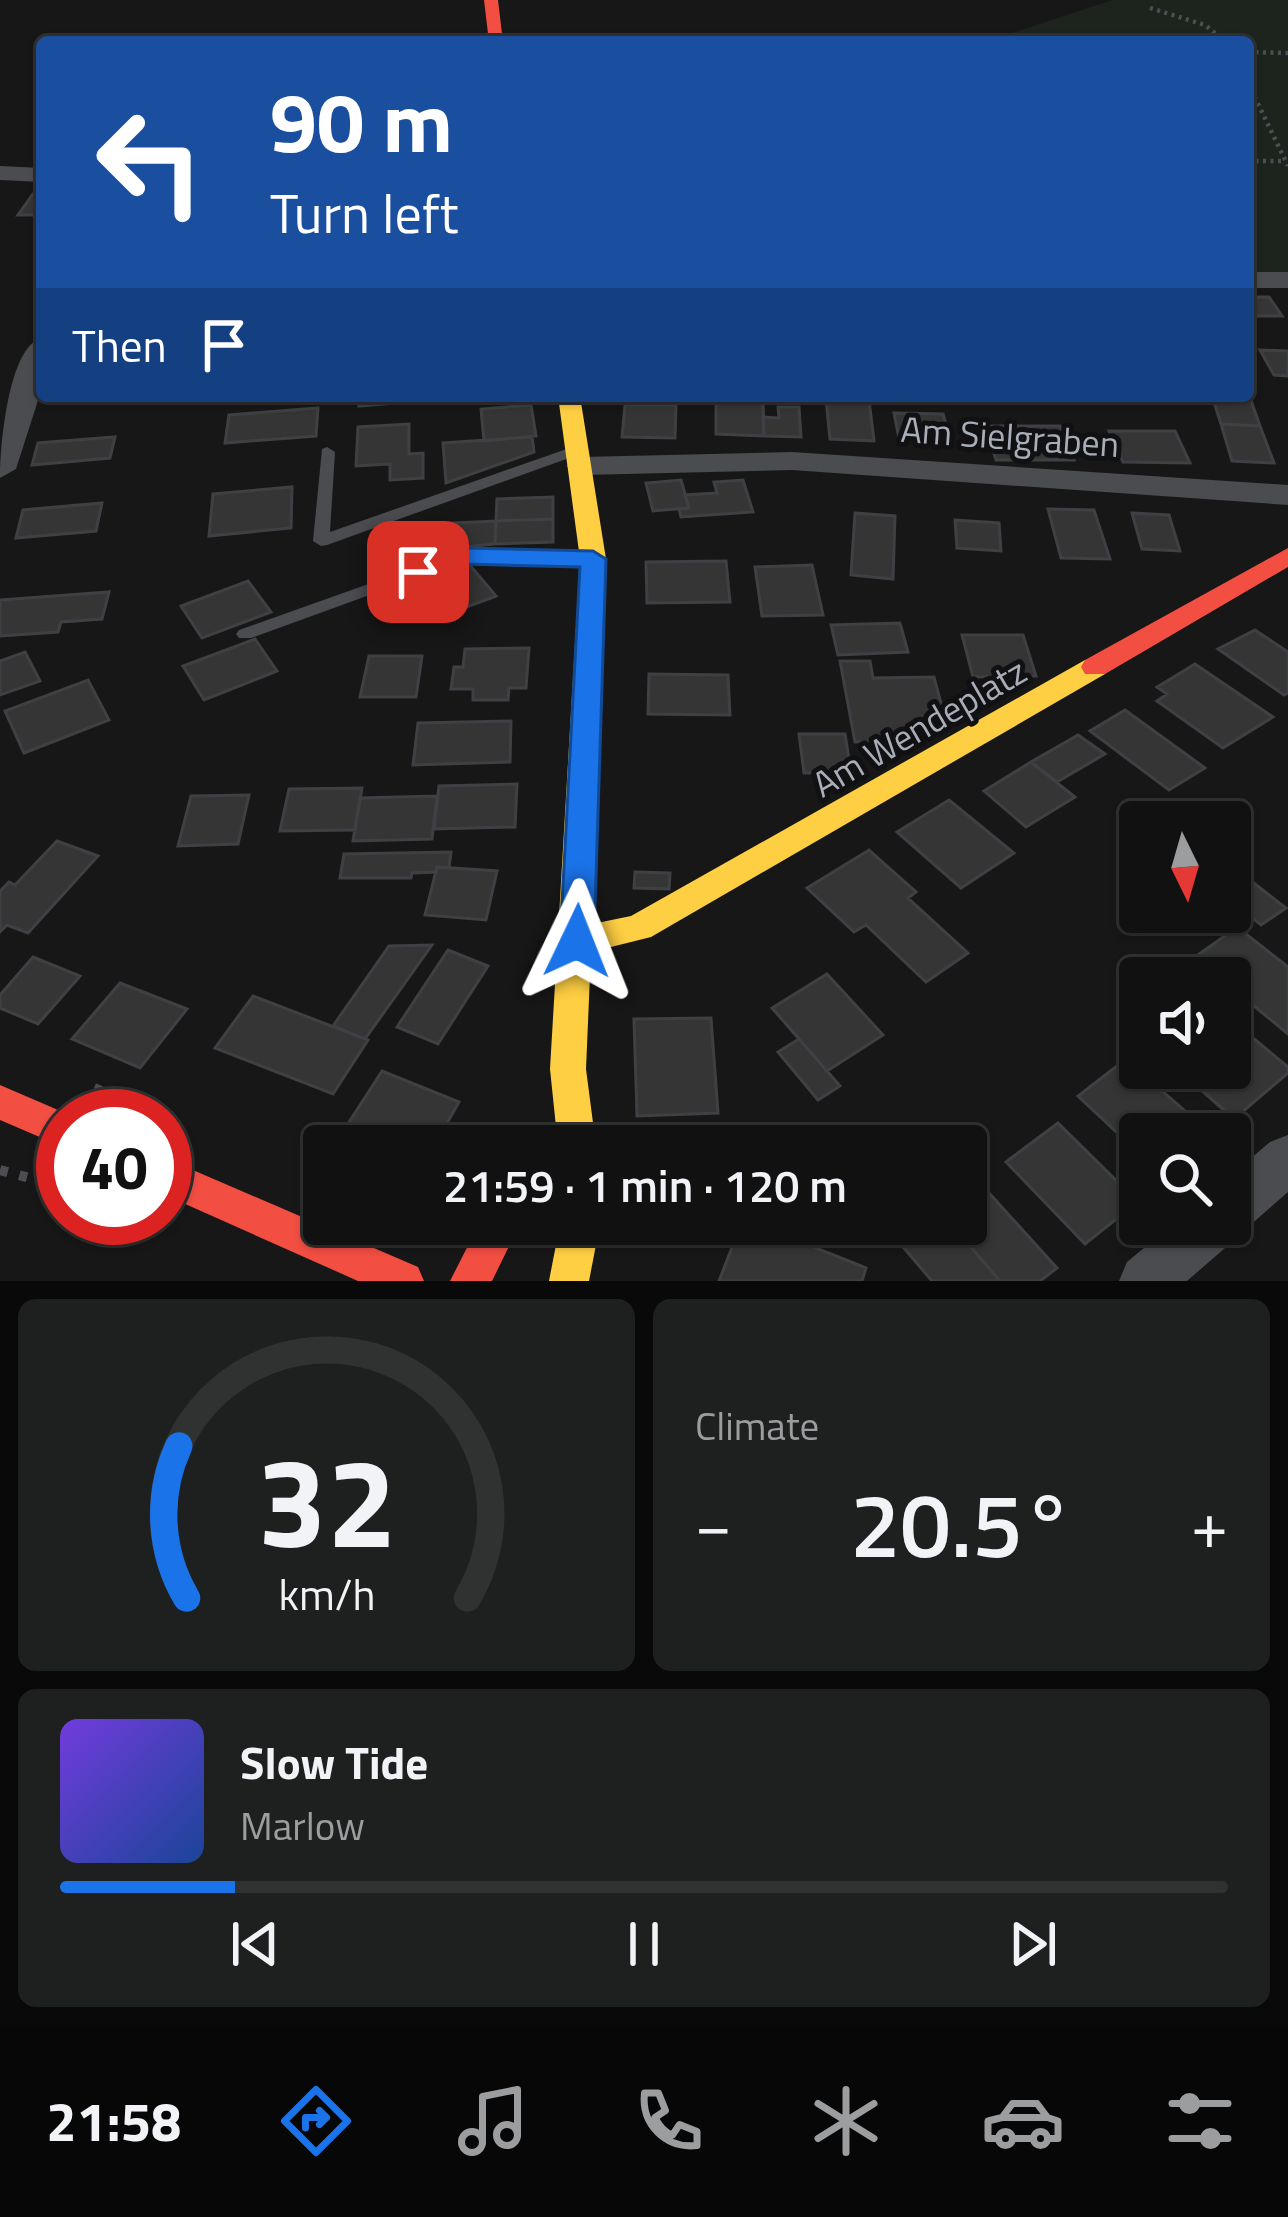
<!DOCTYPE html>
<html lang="en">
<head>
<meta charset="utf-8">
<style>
	:root { --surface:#111; --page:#1e1f1f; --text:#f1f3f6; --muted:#9c9d9f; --line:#303131; --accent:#1a73e8 }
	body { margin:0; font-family:"Titillium Web",sans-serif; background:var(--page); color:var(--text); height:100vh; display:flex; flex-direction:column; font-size:45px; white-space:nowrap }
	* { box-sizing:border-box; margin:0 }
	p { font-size:39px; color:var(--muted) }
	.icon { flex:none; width:66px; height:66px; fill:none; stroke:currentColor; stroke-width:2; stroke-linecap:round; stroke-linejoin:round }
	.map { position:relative; height:1281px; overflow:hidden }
	.side { display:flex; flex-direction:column; gap:18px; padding:18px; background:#090909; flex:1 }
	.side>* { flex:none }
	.top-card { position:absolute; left:36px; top:36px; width:1218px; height:366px; border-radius:12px; box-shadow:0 3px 9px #0004,0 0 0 3px var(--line); background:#1a4fa0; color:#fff; overflow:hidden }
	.needle { width:78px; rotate:175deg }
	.controls { position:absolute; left:1119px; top:801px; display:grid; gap:24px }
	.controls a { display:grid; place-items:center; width:132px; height:132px; border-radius:12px; background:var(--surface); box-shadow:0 3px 9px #0004,0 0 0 3px var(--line); font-size:60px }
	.speed { position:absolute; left:36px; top:1089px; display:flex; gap:24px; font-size:60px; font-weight:700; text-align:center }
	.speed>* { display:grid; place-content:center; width:156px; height:156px; border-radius:50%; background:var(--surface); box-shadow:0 3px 9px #0004,0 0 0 3px var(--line); line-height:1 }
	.speed .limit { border:18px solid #d22; background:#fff; color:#111 }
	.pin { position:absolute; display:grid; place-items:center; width:102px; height:102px; color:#fff; margin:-51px; border-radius:24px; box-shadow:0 6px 18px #0006 }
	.me { position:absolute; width:132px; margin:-66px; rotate:2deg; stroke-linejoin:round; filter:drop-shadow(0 0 9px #0008) }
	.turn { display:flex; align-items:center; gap:42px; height:252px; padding:0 36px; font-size:54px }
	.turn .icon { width:156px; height:156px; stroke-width:2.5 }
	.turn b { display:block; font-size:84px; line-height:102px }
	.then { display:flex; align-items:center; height:114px; padding:0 36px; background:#0003; gap:24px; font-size:45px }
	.big { font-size:90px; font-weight:600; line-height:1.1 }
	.side .card { flex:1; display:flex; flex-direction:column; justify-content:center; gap:18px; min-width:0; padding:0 42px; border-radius:18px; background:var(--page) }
	.side .dial { align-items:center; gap:0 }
	.dial svg { height:312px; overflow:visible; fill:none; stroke:var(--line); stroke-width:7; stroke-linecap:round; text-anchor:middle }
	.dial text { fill:var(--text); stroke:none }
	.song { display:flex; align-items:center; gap:36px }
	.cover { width:144px; height:144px; border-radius:18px; background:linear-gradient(135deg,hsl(260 70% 55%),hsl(220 70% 35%)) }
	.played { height:12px; border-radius:6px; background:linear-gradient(90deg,var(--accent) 15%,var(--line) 15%) }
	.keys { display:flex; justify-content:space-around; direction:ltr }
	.heat { display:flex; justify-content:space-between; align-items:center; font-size:66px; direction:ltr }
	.side .tiles { flex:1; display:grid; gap:18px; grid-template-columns:1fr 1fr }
	.card:last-child { grid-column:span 2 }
	.trip { position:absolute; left:303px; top:1125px; width:684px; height:120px; border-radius:12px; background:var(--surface); box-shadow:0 3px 9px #0004,0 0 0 3px var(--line); font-weight:600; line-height:120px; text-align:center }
	.tabs { display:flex; height:192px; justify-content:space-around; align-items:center; background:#070707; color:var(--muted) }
	.tabs .icon { width:84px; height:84px }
	.tabs .active { color:var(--accent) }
	.tabs b { font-size:54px; color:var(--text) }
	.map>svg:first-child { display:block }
</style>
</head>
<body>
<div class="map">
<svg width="1288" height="1281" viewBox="0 0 1288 1281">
	<rect width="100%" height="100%" fill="#171717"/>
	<path fill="#1d241e" d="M1113,0H1288V273H1248V42H985Z"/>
	<path fill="#353536" stroke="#3f4043" stroke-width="3" d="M42,193V215H18L33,194Z
		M1248,297H1269L1282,316H1248Z
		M1260,350L1288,351V376L1274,375Z
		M1248,392L1260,426L1221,424L1212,396H1248Z
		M359,396H420V401L359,406Z
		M716,396H763L764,436L716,434Z
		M826,399L869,400L874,441L830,439Z
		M531,405L536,436L484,441L481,409Z
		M625,405H676L675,438L622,437Z
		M778,407H799L801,437L764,436L763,417L779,418Z
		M318,408L316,436L225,443L229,415Z
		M894,413L943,414L950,439L899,438Z
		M409,424V454L423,453V478L390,480V464L356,466L358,427Z
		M1221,424L1260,426L1274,463L1232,461Z
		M985,426H1060L1074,460H996Z
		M1109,431H1175L1190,463L1123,462Z
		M115,437L110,458L32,465L38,443Z
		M532,437L534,452L446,483L443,443Z
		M681,480L689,508L653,511L646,483Z
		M743,480L753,512L681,517L679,509L689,508L685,495L717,493L714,482Z
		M292,487L291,528L209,536L213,494Z
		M553,497V519L496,521L497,499Z
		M102,503L96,531L16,538L23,510Z
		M1048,509L1094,510L1110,559L1061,558Z
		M855,513L895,516L893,579L851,575Z
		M1132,513L1169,515L1180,551L1142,549Z
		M553,519V542L495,544L496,521Z
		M955,520L999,523L1001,551L957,548Z
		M496,521L495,544L432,550V524Z
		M726,561L730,602L647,603L646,562Z
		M469,564L496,596L459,610L433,577Z
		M812,565L823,615L762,616L755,567Z
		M248,581L271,612L202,638L181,606Z
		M109,592L102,619L61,622L58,632L0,636V600Z
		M900,623L908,652L838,655L831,625Z
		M1255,630L1288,652V693L1284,695L1218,649Z
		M962,635H1023L1036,676L973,677Z
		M255,639L277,671L204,700L183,666Z
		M529,648L526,688H509L508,700H473V689H451L454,667H463L465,649Z
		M25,652L40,681L0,695V661Z
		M369,656H422L416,697H360Z
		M840,661H870L873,678L934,677L946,722L915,741L855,742Z
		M1195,664L1273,717L1223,748L1157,701L1167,694L1157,687Z
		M649,674L728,675L730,715L648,714Z
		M88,680L109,720L24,753L5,711Z
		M1125,710L1205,768L1169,790L1090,731Z
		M511,721L510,762L413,765L418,723Z
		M799,734H845L851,772L804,773Z
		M1078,735L1105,754L1057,782L1031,762Z
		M1031,762L1075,797L1026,827L984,791Z
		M517,784L515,827L434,829L439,786Z
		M362,788L355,830L280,831L289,789Z
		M249,795L238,844L178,846L191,796Z
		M437,796L432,839L353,841L360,798Z
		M949,800L1014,853L961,888L897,832Z
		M57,841L98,856L28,933L7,925L0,932V891L9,882L15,885Z
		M869,850L916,892L908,898L968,953L926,982L866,925L854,932L807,888Z
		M451,852L449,868L437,867L436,872L412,873L411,878H340L344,854Z
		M437,867L497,871L486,920L425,915Z
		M1237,870L1286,908L1261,925L1230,900V875Z
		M635,872L670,873L669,889L634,888Z
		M1237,927L1288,967V1034L1230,986V978H1220L1195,957Z
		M432,945L365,1039L333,1026L389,946Z
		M448,950L488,966L438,1044L397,1027Z
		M33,957L80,976L38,1024L0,1008V995Z
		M827,974L883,1035L827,1071L772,1008Z
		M120,983L187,1009L140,1068L72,1039Z
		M253,996L368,1040L333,1094L215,1048Z
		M711,1018L718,1113L637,1116L634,1019Z
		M1230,1019L1288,1067V1073L1234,1119L1176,1068H1230Z
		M799,1039L840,1086L818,1100L778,1052Z
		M1126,1059L1211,1134H1140V1154L1078,1096Z
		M382,1071L459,1102L434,1146H371L342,1133Z
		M1058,1123L1138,1202L1085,1244L1006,1162Z
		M980,1183L1057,1268L1040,1281H1000L951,1224H966V1193Z
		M741,1224H756L866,1268L862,1281H719Z
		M922,1224H951L1000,1281H932L898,1241Z"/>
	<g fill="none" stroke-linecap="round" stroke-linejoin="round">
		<path stroke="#4d4e52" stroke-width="4.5" stroke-dasharray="3 4.5" stroke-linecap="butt" d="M1150,8L1205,25L1226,42
			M1248,52L1288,53
			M1248,83L1288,166
			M1248,161H1285"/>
		<path stroke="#4d4e52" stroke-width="10" stroke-dasharray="8 12" stroke-linecap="butt" d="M94,1088L159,1116
			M0,1170L63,1187"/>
		<path fill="#4b4c50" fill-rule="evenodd" d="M578,445L586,450L583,453L327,545L321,546L313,541L322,449L327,447L335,452L330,532Z
			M461,551L588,554L596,559L588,564L463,561L251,638H239L236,634L239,630Z"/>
		<path fill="#4b4c50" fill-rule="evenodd" d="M0,166L42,168V182L0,180Z
			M1248,272H1288V288H1248Z
			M42,338V388L16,469L0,478C0,448 8,346 42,338Z
			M792,452L1288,485V505L792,470L582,475L566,466L582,457Z
			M1288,1135V1192L1248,1227L1236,1231L1232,1242L1187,1281H1119L1127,1262L1173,1224H1230V1176L1270,1142Z"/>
		<path fill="#ffcf43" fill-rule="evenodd" d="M558,396H580L606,559L592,924L631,916L1085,660H1105L1109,667L1105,674L651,937L591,952L586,1069L596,1146H558L550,1069L580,559Z
			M560,1224H600L589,1281H549Z"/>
		<path fill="#f24e42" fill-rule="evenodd" d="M484,0H498L503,42H489Z
			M1288,548V567L1105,674H1085L1081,667L1085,660Z
			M0,1085L72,1116H63V1147L0,1120Z
			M165,1158L418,1267L424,1281H358L165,1195Z
			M479,1224H520L492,1281H450Z"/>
	</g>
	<path fill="#1a73e8" stroke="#114b97" stroke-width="3" d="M461,548L593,551L606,559L594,941L589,951L577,955L565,951L560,941L580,567L464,564L418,580L405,572L409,566Z"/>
	<g text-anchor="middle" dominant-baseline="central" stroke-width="10" stroke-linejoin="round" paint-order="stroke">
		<g font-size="36" fill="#a8adb8" stroke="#111113">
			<text transform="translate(1010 436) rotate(4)">Am Sielgraben</text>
			<text transform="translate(919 727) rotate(-30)">Am Wendeplatz</text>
		</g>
	</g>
</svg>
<div class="controls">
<a><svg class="needle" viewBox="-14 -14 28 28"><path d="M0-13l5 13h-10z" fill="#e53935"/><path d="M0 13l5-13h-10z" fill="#9c9d9f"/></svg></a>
<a><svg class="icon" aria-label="sound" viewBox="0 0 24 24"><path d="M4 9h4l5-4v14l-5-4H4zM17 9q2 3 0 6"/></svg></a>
<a><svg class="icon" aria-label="search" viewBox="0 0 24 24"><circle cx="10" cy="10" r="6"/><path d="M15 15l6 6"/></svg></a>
</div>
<div class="speed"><div class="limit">40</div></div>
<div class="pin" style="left:418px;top:572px;background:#d93025"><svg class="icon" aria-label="arrive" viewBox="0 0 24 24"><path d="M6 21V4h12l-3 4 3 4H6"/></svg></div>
<svg class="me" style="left:577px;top:941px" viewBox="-20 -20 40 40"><path d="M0-17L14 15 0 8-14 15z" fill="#1a73e8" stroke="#fff" stroke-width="4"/></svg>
<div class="trip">21:59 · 1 min · 120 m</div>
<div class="top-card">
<div class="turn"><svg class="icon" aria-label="left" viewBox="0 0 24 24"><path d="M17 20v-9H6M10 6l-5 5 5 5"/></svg><div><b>90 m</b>Turn left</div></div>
<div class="then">Then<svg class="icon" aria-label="arrive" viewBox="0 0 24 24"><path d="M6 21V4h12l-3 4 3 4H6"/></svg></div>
</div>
</div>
<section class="side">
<div class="tiles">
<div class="card dial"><svg viewBox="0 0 100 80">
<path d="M14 69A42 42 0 1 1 86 69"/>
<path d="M14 69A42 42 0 0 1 12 30" stroke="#1a73e8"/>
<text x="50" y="56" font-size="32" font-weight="700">32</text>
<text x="50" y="72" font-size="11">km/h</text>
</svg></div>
<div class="card"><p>Climate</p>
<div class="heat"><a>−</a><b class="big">20.5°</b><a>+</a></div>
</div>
<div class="card">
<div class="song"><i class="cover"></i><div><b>Slow Tide</b><p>Marlow</p></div></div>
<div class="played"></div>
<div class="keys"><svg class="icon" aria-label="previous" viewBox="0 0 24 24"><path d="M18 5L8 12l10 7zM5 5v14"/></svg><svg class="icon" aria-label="pause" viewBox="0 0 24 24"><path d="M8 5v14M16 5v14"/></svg><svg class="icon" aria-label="next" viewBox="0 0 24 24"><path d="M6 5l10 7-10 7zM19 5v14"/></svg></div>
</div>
</div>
</section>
<nav class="tabs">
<b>21:58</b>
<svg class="icon active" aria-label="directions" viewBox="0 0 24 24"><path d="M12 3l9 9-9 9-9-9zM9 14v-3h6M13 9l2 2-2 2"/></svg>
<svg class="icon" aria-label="music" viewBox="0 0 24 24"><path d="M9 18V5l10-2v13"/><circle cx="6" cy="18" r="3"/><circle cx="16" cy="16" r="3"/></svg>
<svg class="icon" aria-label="phone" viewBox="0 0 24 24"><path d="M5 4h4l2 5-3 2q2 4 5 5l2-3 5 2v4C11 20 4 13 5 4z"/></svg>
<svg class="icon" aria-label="climate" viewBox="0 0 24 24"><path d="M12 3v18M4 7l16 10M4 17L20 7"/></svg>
<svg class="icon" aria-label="car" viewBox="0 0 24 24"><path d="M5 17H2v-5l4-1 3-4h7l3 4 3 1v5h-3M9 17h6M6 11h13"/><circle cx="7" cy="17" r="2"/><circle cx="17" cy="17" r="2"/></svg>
<svg class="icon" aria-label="filters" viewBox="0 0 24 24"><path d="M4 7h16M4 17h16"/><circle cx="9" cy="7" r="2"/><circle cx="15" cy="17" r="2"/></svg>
</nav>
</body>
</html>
